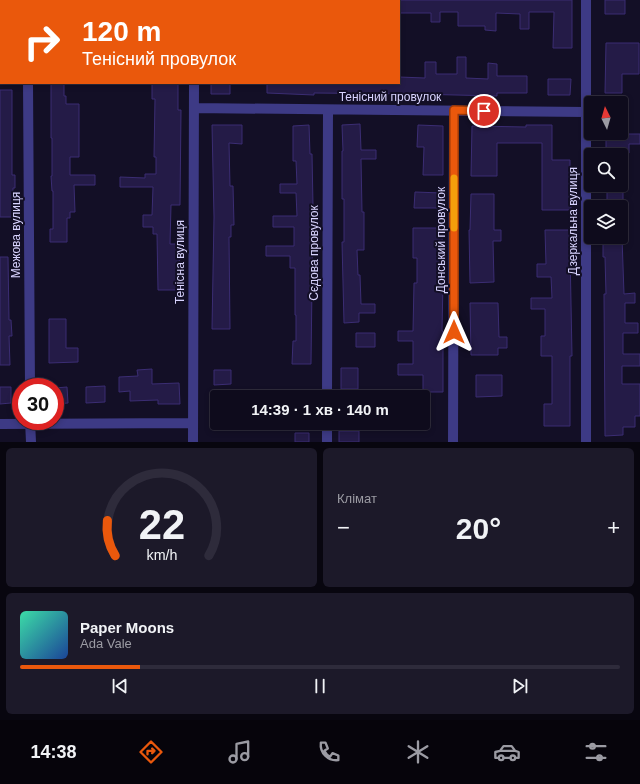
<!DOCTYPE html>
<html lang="uk">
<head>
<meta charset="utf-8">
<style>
	:root { --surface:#0e0b1c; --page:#1c1929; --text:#f1f3f6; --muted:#9b9ba3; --line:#2e2b3b; --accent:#ea580c }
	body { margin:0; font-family:Arial,sans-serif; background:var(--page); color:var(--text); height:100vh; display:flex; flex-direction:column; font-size:15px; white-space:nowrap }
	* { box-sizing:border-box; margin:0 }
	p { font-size:13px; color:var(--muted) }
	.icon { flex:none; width:22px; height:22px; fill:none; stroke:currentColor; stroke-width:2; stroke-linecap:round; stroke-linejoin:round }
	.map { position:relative; height:442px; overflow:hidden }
	.sheet { display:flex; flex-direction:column; gap:6px; padding:6px; background:#08060f; flex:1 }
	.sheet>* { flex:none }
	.top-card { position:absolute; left:0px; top:0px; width:400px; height:84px; box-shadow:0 2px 6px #0003,0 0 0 1px var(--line); background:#ea580c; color:#fff; overflow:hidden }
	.needle { width:26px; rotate:355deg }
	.controls { position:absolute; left:584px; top:96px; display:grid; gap:8px }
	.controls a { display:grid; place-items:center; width:44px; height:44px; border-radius:4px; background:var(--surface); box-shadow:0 2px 6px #0003,0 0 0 1px var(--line); font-size:20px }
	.speed { position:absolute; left:12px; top:378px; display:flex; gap:8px; font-size:20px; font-weight:700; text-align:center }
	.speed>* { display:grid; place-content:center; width:52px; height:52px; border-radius:50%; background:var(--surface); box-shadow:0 2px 6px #0003,0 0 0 1px var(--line); line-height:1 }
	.speed .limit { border:6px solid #d22; background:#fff; color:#111 }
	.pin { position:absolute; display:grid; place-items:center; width:34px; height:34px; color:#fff; margin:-17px; border:2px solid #fff; border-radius:50%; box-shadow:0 1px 4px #0007 }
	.me { position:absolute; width:44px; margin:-22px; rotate:0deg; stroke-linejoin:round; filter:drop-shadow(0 0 3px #0008) }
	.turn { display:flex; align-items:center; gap:14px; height:84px; padding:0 16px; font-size:18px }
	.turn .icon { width:52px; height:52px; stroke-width:2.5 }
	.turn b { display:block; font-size:28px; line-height:34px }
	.big { font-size:30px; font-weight:800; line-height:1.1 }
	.sheet .widget { flex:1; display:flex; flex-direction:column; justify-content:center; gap:6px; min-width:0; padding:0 14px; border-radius:6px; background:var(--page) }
	.sheet .dial { align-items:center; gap:0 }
	.dial svg { height:104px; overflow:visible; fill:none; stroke:var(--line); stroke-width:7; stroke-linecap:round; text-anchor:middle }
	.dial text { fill:var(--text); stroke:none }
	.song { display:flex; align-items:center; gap:12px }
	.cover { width:48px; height:48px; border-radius:6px; background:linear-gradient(135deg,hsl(160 70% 55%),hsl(220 70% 35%)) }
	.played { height:4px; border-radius:2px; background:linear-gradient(90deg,var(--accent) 20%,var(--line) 20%) }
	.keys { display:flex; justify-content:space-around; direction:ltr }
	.heat { display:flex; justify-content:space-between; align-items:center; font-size:22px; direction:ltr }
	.sheet .tiles { flex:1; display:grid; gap:6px; grid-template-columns:1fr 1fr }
	.widget:last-child { grid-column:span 2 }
	.trip { position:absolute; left:210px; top:390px; width:220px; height:40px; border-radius:4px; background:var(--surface); box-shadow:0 2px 6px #0003,0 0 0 1px var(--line); font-weight:800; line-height:40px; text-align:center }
	.dock { display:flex; height:64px; justify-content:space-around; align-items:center; background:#06040b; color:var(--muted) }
	.dock .icon { width:28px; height:28px }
	.dock .on { color:var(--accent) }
	.dock b { font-size:18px; color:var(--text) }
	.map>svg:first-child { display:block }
</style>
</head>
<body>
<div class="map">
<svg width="640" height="442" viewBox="0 0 640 442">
	<rect width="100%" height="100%" fill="#130f26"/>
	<path fill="#241b47" stroke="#3b2d73" d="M399,0H572V48H553L554,12H529V29H520V14L496,13V31L485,30V26H458V12H440V22H431V13H399Z
		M605,0H625V14H605Z
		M606,43H639V74H622V93H605Z
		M457,57H466V78L488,79V63L497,64V76H527V93H497V96L415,94L314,93V95L267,93V83H399V77L425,78V62H436V74H457Z
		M548,79H571L570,95H548Z
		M51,83H64V96H66V104H79V157H70V175H95V185H74L75,212H70V218H67V242H50V229H53V191H52L51,176H52V138H51Z
		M152,83H178V110H181L180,205H171L170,244H179L180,290H158L157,234H153V227H143V215H152L153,187H120V177L145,178V174H156V157H154L155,99H152Z
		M211,83H230V94H211Z
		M0,90H12V175H15V188H13V217H0Z
		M360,124L361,150H376V159H361L362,212H364V250H357L358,275H360L361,304H375V313H359V322L344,323L342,242H344V199H342V151H343L342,125Z
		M212,125H242V144L229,143L230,186H233L234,225H231V237H229L230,329H212L214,217Z
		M309,125L310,154H312L313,206L311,364H292L293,341H296V315H295V268H290V256H266V246H294V227H273V216H297L296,193H280V184H297L296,161H293V126Z
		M418,125L443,126V175H423L424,147H417Z
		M526,125H552V160H570V195H571V210H542V143H497V176H471L472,126L526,127Z
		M606,134H640V144H629V153H606Z
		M607,185H623V207H607Z
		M415,192L442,193V208H414Z
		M471,194H494V230H501V241H493L494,282L470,283L469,230H470Z
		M413,228H442L443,281L442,331H443V392H423V375H398V364H413V341H398V331H413L414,283H417V258H413Z
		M545,230H572V250H570L572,356H570V426H544V404H552V356H541V336H545V309H531V298H552L551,277H537V264H546Z
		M603,237H622L624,294L635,293V303H625V323H638V333H623V354H640V366H622V384H640V416H635V427H623V435L605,436L604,294H606L605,257H603Z
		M0,257H8L9,320H11L12,336H9L10,365H0Z
		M470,303H498L499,337H507V348H498V355H471Z
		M49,319H66V348H78V362L49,363Z
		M356,333H375V347H356Z
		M341,368H358V389H341Z
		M152,369V384L179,383L180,404H158V400L130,401V391L119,392V377L138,376L137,370Z
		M214,370H231V384L214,385Z
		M476,375H502V396L476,397Z
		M105,386V402L86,403V387Z
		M0,387H11V403L0,404Z
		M67,387L68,403L55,404V388Z
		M339,431H359V442H339Z
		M295,433H309V442H295Z"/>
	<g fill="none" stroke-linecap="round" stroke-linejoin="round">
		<path stroke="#3d3a85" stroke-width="10" d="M27,0L28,1
			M194,1V0
			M28,83L30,387
			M194,108L586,112
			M327,397L328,110
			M30,421L31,442
			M0,424L193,423
			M193,442L194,83
			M327,442V423
			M453,442L454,110
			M586,442V0"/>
	</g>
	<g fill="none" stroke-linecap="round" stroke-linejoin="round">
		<g stroke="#983908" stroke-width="10">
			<path id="route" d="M454,332V110L484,111"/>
		</g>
		<use href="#route" stroke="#ea580c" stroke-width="7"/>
		<path stroke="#f59e0b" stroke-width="7" d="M454,228V178"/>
	</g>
	<g text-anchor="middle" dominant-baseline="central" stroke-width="4" stroke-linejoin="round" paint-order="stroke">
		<g font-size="12" fill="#d9d4ff" stroke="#130f26">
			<text x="390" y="97">Тенісний провулок</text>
			<text transform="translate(573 221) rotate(-90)">Дзеркальна вулиця</text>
			<text transform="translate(16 235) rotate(-90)">Межова вулиця</text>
			<text transform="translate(441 240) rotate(-90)">Донський провулок</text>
			<text transform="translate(314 253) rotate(-90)">Сєдова провулок</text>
			<text transform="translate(180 262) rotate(-90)">Тенісна вулиця</text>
		</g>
	</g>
</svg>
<div class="controls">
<a><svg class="needle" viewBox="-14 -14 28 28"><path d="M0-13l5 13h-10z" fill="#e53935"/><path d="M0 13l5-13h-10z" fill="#9b9ba3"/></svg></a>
<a><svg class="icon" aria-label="search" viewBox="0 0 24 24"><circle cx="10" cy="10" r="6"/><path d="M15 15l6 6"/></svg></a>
<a><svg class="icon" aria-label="layers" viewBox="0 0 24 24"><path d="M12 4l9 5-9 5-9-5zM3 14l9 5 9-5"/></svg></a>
</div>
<div class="speed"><div class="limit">30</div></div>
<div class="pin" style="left:484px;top:111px;background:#d93025"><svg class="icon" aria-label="arrive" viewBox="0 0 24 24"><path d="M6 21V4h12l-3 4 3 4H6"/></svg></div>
<svg class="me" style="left:454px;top:332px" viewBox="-20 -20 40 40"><path d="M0-17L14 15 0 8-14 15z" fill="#ea580c" stroke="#fff" stroke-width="4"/></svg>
<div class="trip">14:39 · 1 хв · 140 m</div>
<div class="top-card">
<div class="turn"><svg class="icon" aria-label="right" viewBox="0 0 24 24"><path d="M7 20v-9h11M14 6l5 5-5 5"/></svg><div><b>120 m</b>Тенісний провулок</div></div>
</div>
</div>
<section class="sheet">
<div class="tiles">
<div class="widget dial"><svg viewBox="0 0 100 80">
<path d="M14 69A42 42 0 1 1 86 69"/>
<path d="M14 69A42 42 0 0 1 8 42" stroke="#ea580c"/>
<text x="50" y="56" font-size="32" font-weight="700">22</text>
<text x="50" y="72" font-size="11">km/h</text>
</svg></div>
<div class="widget"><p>Клімат</p>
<div class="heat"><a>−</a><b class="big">20°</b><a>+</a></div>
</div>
<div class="widget">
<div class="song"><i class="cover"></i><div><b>Paper Moons</b><p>Ada Vale</p></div></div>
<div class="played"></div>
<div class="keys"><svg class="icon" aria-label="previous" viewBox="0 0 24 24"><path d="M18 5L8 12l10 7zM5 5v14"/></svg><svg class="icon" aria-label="pause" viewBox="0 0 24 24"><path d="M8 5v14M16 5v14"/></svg><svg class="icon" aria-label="next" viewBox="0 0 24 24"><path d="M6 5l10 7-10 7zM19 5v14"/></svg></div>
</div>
</div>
</section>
<nav class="dock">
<b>14:38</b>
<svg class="icon on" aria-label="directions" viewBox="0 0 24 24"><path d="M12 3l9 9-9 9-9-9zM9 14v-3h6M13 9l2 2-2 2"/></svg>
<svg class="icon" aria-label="music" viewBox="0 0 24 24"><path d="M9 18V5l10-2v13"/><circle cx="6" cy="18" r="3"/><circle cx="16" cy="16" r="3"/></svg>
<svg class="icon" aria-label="phone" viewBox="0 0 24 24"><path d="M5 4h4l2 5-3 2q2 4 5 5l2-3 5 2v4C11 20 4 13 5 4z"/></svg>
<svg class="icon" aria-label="climate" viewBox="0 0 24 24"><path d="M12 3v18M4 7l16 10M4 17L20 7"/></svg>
<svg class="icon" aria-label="car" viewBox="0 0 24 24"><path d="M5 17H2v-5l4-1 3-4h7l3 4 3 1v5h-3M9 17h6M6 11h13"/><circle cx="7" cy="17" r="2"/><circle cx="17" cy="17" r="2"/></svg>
<svg class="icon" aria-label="filters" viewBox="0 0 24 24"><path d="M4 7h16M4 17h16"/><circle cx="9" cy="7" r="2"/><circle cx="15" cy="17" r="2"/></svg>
</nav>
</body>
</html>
